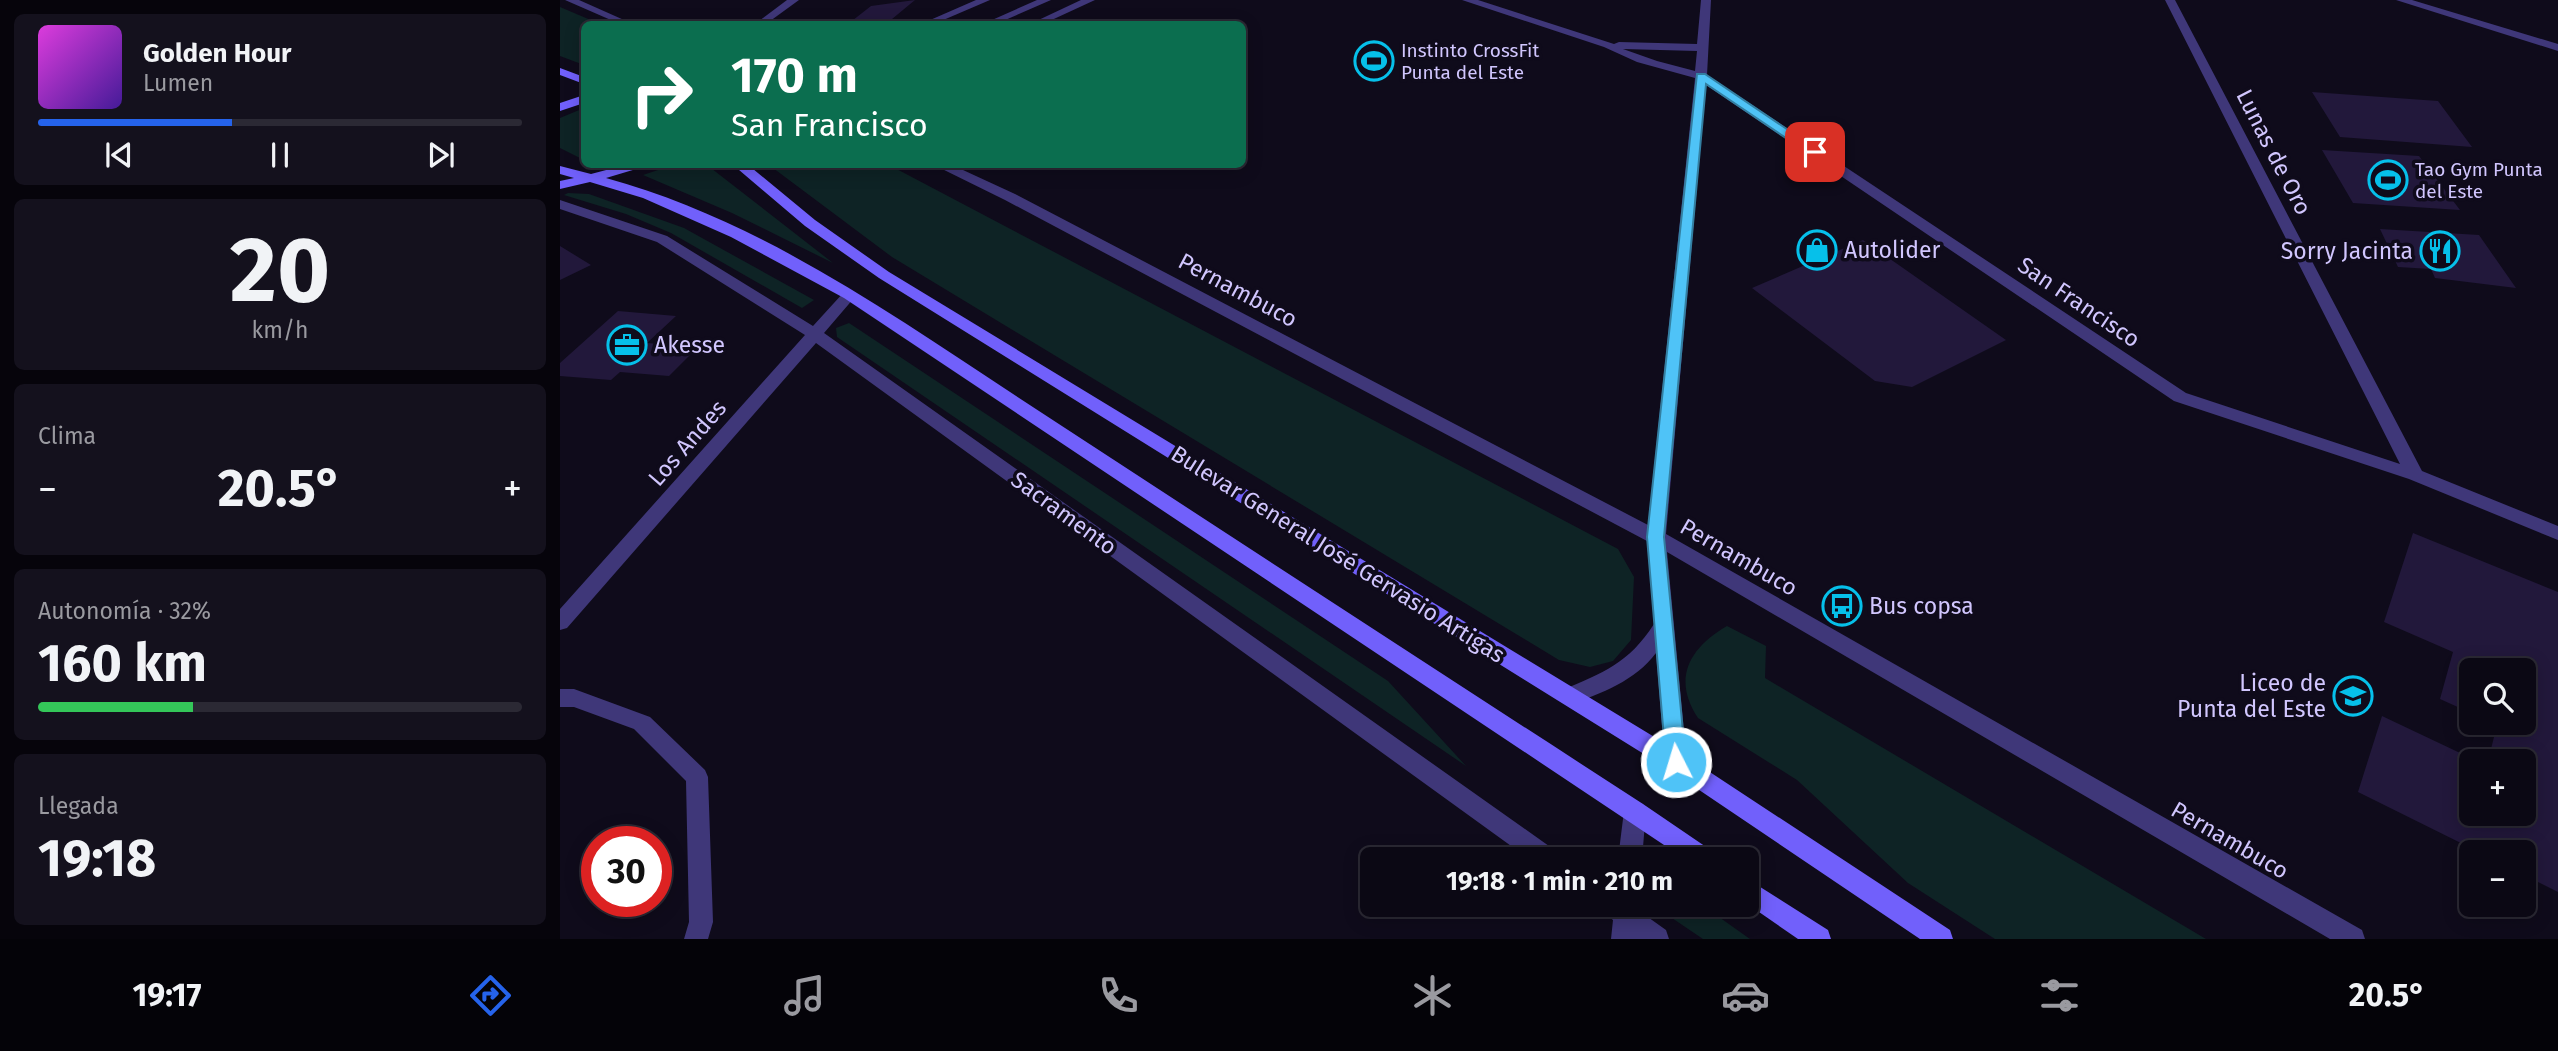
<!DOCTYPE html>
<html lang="es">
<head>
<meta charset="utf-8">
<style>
	:root { --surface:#0b0814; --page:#14111d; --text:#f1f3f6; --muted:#9a9aa0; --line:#2b2934; --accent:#2563eb }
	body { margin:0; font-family:"Fira Sans",sans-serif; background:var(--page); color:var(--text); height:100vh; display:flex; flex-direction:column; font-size:26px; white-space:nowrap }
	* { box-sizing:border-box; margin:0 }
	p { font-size:23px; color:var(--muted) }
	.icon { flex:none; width:38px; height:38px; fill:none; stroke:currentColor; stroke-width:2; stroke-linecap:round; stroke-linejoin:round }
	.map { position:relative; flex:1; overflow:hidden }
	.drawer { display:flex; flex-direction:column; gap:14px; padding:14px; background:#06040b; width:560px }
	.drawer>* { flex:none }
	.top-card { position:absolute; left:21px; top:21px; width:665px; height:147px; border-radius:10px; box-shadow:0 4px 18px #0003,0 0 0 2px var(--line); background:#0b6e4f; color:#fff; overflow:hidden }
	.controls { position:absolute; left:1899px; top:658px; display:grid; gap:14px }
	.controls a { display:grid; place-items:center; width:77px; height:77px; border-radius:10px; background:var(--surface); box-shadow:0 4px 18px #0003,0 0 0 2px var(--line); font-size:35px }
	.speed { position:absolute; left:21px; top:826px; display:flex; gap:14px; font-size:35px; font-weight:700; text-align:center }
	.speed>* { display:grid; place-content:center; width:91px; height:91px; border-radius:50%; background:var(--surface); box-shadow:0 4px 18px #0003,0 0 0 2px var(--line); line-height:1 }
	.speed .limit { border:10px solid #d22; background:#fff; color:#111 }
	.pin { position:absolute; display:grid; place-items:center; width:60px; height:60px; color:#fff; margin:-30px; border-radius:14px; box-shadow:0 4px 10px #0006 }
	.me { position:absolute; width:77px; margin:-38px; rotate:355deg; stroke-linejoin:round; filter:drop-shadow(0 0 5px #0008) }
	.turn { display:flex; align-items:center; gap:24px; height:147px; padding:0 35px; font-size:32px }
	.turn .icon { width:91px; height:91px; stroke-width:2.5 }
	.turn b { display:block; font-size:49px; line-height:60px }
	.big { font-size:52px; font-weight:700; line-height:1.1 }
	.drawer .tile { flex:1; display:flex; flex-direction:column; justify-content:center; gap:10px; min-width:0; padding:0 24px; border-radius:10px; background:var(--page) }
	.drawer .dial { align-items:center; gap:0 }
	.dial b { font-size:91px; line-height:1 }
	.song { display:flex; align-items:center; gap:21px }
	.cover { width:84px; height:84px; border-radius:10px; background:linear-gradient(135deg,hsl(300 70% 55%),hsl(260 70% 35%)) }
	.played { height:7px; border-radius:4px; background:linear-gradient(90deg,var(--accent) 40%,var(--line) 40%) }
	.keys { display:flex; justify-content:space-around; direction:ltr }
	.heat { display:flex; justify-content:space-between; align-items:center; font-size:38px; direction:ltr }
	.charge { height:10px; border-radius:5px; background:linear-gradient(90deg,#34c759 32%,var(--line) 0) }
	.trip { position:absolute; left:800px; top:847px; width:399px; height:70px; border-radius:10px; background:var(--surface); box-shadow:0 4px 18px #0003,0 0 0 2px var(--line); font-weight:700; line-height:70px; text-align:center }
	.tabs { display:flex; height:112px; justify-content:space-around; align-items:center; background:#040308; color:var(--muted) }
	.tabs .icon { width:49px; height:49px }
	.tabs .current { color:var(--accent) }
	.tabs b { font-size:32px; color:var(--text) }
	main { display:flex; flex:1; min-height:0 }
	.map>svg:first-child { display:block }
</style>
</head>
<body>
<main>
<section class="drawer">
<div class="tile">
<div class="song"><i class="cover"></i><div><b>Golden Hour</b><p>Lumen</p></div></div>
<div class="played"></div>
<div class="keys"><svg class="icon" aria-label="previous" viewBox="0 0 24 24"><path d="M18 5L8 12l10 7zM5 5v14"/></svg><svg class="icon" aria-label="pause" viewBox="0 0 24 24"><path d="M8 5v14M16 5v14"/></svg><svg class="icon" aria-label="next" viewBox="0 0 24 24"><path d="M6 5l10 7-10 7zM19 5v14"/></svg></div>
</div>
<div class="tile dial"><b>20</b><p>km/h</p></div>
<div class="tile"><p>Clima</p>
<div class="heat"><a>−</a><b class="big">20.5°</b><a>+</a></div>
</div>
<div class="tile"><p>Autonomía · 32%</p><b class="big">160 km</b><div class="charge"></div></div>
<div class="tile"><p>Llegada</p><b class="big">19:18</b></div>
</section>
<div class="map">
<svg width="1998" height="939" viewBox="0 0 1998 939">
	<rect width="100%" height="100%" fill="#0f0b1b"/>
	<path fill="#0e2325" d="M0,7L40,24H24V65L0,56Z
		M24,108V160L0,148V118Z
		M113,165H147L273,263L172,213L83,175Z
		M209,165H329L1058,549L1074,577L1071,640L1053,661L1030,667L999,660L332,257Z
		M8,193L29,194L124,228L254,300L242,308L111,233L66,214L4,195Z
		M289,323L828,681L906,766L277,337L276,328Z
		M1167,626L1206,646L1205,678L1646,939H1435L1348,883L1237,780L1138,718C1112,679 1129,648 1167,626Z
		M1117,905H1142L1190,939H1143L1109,916Z"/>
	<path fill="#22183b" d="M355,0L326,24H288L311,6Z
		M1752,92L1878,101L1912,147L1780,137Z
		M1762,150L1859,156L1900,210L1793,203Z
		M1820,229L1919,235L1956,288L1875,278L1871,269L1838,267Z
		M1303,240L1446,340L1352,387L1315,381L1192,288Z
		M0,246L31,265L0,280Z
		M58,311L116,316L87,343L138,347L109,376L60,372L51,380L0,376V363Z
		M1853,533L1998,592V892L1964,875V852H1919L1798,792L1822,716L1917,761H1911V814H1964V761H1928L1937,725L1931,723H1964V670H1911V713L1880,699L1893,652L1824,622Z"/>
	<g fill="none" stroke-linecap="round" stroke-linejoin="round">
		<path fill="#3f3779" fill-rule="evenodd" d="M416,0H430L374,24H361Z
			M477,0H491L436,24H423Z
			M521,0H535L483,24H470Z"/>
		<path fill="#3f3779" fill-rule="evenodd" d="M5,0H19L73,24H60Z
			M227,0H239L206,24H195Z
			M902,0H918L1054,44L1059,42L1137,44L1141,0H1151L1147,75L1626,393L1840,464L1605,0H1615L1862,471L1998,526V540L1849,479L1614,401L1146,85L1106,534L1802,930L1805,939H1770L1107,552L1127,762L1124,769L1116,772L1108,769L1105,762L1096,653C1075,681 1042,693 1009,705L1002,702L999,696L1002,690C1043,673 1069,663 1094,624L1087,541L445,200L372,164H390L455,194L1088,525L1135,78L1077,62L1044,47ZM1063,49L1137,51L1135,71L1097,61Z
			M1836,0H1852L1998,44V51Z
			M0,200L107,236L253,326L284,292H294L296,295L294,298L264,333L996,851L1000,859H969L256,343L7,628L0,630V609L245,335L97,242L0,209Z
			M0,689H14L90,717L145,770L148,777L153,922L148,939H124L129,922L126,781L74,729L14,707H0Z
			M1075,801L1083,804L1086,811L1082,859H1058L1064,811L1067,804Z
			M1040,905H1078V910L1106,930L1109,939H1051L1053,920L1044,913Z"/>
		<path fill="#7160fb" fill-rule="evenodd" d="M0,68L24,77V84L0,75Z
			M24,95V103L0,111V103Z
			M69,164H93L46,178C215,224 360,335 505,428C698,554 890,679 1083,804L1152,851L1156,859H1125L284,298L171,237L83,198L30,182L0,189V181L14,178L0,174V166L31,174Z
			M172,164H187L255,220L329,272L1124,755L1390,930L1393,939H1360L1108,769L319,278L245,226Z
			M1186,878L1268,930L1271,939H1238L1186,903Z"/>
	</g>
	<path fill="#4fc3f7" stroke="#337fa1" stroke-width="2" d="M1137,74H1145L1261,152L1251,155L1146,84L1104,537L1126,762L1123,768L1116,771L1109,768L1106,762L1087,537Z"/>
	<defs>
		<g id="stadium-ring" transform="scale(2.0125)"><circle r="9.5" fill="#0f0b1b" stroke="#06c0ea" stroke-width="1.5"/><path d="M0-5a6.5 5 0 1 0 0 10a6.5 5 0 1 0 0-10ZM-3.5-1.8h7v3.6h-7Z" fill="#06c0ea"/></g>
		<g id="shop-ring" transform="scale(2.0125)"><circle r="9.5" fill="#0f0b1b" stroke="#06c0ea" stroke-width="1.5"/><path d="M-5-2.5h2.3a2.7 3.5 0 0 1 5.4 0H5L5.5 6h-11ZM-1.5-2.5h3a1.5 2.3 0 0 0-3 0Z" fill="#06c0ea"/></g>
		<g id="restaurant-ring" transform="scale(2.0125)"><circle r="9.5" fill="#0f0b1b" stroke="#06c0ea" stroke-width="1.5"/><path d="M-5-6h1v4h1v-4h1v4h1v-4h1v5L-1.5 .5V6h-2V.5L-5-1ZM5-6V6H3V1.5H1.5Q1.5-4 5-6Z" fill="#06c0ea"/></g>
		<g id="office-ring" transform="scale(2.0125)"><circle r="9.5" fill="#0f0b1b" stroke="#06c0ea" stroke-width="1.5"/><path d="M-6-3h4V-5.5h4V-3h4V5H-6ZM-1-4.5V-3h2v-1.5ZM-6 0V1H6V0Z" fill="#06c0ea"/></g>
		<g id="bus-ring" transform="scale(2.0125)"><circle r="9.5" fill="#0f0b1b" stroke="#06c0ea" stroke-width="1.5"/><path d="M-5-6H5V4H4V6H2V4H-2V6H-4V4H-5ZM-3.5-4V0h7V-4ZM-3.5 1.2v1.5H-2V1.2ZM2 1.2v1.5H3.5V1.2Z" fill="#06c0ea"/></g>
		<g id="school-ring" transform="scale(2.0125)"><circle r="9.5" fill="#0f0b1b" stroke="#06c0ea" stroke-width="1.5"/><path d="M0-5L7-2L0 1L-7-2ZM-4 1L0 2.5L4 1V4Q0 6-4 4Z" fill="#06c0ea"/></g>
	</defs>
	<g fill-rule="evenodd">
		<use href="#stadium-ring" x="814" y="61"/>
		<use href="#stadium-ring" x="1828" y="180"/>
		<use href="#shop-ring" x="1257" y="250"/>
		<use href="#restaurant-ring" x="1880" y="251"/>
		<use href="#office-ring" x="67" y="345"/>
		<use href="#bus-ring" x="1282" y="606"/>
		<use href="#school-ring" x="1793" y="696"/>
	</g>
	<g text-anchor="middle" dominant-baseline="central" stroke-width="7" stroke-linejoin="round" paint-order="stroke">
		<g font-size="19" fill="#d1c6fe" stroke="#0f0b1b" text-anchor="start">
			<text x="841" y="50">Instinto CrossFit<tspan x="841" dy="22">Punta del Este</tspan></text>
			<text x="1855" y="169">Tao Gym Punta<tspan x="1855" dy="22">del Este</tspan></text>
		</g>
		<g font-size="23" fill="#d1c6fe" stroke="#0f0b1b">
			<text transform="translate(1714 152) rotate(63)">Lunas de Oro</text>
			<text transform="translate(678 290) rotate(28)">Pernambuco</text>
			<text transform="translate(1519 302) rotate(34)">San Francisco</text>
			<text transform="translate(127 443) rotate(-49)">Los Andes</text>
			<text transform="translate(504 513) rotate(36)">Sacramento</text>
			<text transform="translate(778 554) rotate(32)">Bulevar General José Gervasio Artigas</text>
			<text transform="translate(1179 557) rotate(30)">Pernambuco</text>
			<text transform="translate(1670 840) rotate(30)">Pernambuco</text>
		</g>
		<g font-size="23" fill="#d1c6fe" stroke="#0f0b1b" text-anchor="start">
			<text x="1284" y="250">Autolider</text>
			<text x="1853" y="251" text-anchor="end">Sorry Jacinta</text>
			<text x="94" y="345">Akesse</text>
			<text x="1309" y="606">Bus copsa</text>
			<text x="1766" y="683" text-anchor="end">Liceo de<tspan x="1766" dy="26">Punta del Este</tspan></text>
		</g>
	</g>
</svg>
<div class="controls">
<a><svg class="icon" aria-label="search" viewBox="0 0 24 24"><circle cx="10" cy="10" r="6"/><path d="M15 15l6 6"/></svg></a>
<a>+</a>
<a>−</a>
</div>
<div class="speed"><div class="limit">30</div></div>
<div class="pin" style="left:1255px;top:152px;background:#d93025"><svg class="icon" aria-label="arrive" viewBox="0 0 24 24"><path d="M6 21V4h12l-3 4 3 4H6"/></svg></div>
<svg class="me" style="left:1116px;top:762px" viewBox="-20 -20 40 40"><circle r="17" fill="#4fc3f7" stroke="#fff" stroke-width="3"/><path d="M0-11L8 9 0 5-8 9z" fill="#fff"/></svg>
<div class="trip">19:18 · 1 min · 210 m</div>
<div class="top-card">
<div class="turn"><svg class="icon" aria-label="right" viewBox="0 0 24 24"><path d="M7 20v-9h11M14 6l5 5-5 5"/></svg><div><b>170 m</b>San Francisco</div></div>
</div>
</div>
</main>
<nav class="tabs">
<b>19:17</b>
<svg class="icon current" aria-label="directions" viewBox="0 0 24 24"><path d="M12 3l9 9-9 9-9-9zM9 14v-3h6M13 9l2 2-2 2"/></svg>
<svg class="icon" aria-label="music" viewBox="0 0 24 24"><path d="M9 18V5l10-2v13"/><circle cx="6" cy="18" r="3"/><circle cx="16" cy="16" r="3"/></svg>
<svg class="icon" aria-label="phone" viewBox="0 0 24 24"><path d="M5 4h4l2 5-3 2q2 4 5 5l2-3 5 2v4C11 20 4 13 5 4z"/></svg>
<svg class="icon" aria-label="climate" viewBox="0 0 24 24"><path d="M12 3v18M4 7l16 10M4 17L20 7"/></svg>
<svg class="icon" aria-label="car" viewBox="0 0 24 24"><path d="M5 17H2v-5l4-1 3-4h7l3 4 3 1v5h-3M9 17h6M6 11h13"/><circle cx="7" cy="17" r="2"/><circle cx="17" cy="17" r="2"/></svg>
<svg class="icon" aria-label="filters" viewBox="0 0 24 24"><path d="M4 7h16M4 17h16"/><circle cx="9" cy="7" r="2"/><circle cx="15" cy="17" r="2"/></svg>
<b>20.5°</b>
</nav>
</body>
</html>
